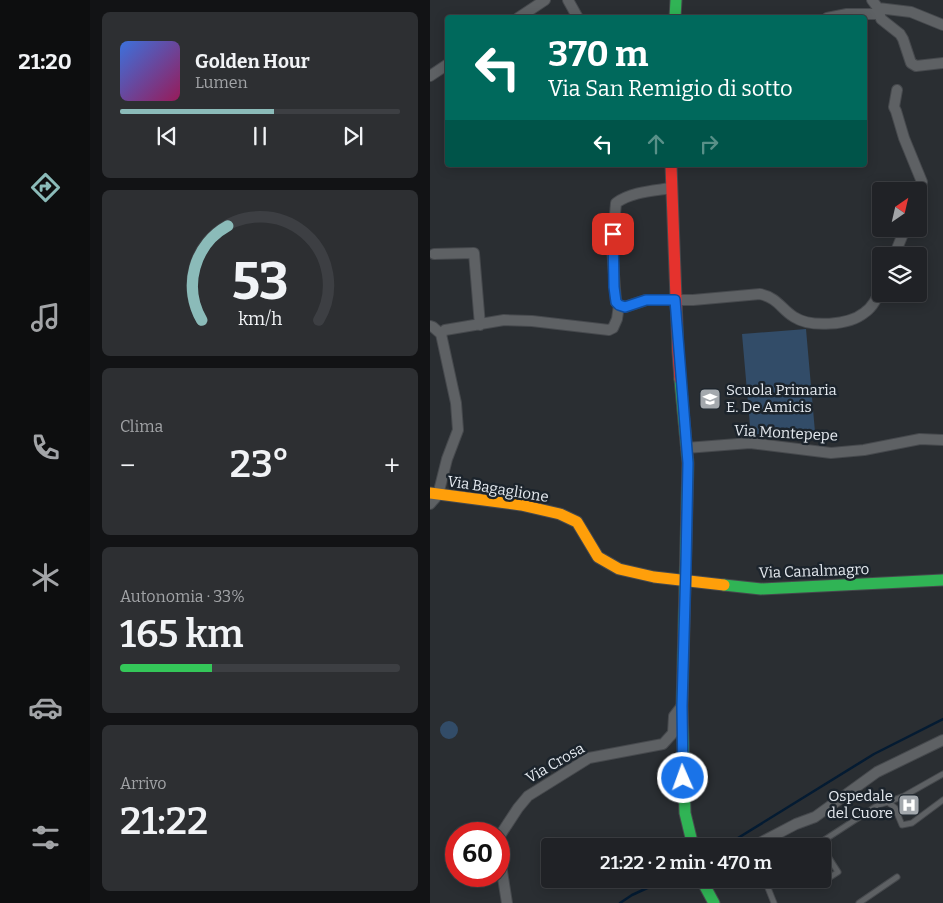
<!DOCTYPE html>
<html lang="it">
<head>
<meta charset="utf-8">
<style>
	:root { --surface:#202226; --page:#2d2f32; --text:#f1f3f6; --muted:#a2a4a7; --line:#3d3f43; --accent:#8bbbb9 }
	body { margin:0; font-family:Bitter,serif; background:var(--page); color:var(--text); height:100vh; display:flex; flex-direction:column; font-size:19px; white-space:nowrap }
	* { box-sizing:border-box; margin:0 }
	p { font-size:16px; color:var(--muted) }
	.icon { flex:none; width:28px; height:28px; fill:none; stroke:currentColor; stroke-width:2; stroke-linecap:round; stroke-linejoin:round }
	.map { position:relative; flex:1; overflow:hidden }
	.sheet { display:flex; flex-direction:column; gap:12px; padding:12px; background:#121315; width:340px }
	.sheet>* { flex:none }
	.top-card { position:absolute; left:15px; top:15px; width:422px; height:152px; border-radius:5px; box-shadow:0 2px 12px #0003,0 0 0 1px var(--line); background:#00695c; color:#fff; overflow:hidden }
	.needle { width:32px; rotate:34deg }
	.controls { position:absolute; left:442px; top:182px; display:grid; gap:10px }
	.controls a { display:grid; place-items:center; width:55px; height:55px; border-radius:5px; background:var(--surface); box-shadow:0 2px 12px #0003,0 0 0 1px var(--line); font-size:25px }
	.speed { position:absolute; left:15px; top:822px; display:flex; gap:10px; font-size:25px; font-weight:700; text-align:center }
	.speed>* { display:grid; place-content:center; width:65px; height:65px; border-radius:50%; background:var(--surface); box-shadow:0 2px 12px #0003,0 0 0 1px var(--line); line-height:1 }
	.speed .limit { border:8px solid #d22; background:#fff; color:#111 }
	.pin { position:absolute; display:grid; place-items:center; width:42px; height:42px; color:#fff; margin:-21px; border-radius:10px; box-shadow:0 2px 8px #0006 }
	.me { position:absolute; width:55px; margin:-28px; rotate:358deg; stroke-linejoin:round; filter:drop-shadow(0 0 4px #0008) }
	.turn { display:flex; align-items:center; gap:18px; height:105px; padding:0 20px; font-size:22px }
	.turn .icon { width:65px; height:65px; stroke-width:2.5 }
	.turn b { display:block; font-size:35px; line-height:42px }
	.lanes { display:flex; align-items:center; height:48px; padding:0 20px; background:#0003; justify-content:center; gap:25px; direction:ltr }
	.lanes .off { opacity:.35 }
	.big { font-size:38px; font-weight:600; line-height:1.1 }
	.sheet .tile { flex:1; display:flex; flex-direction:column; justify-content:center; gap:8px; min-width:0; padding:0 18px; border-radius:8px; background:var(--page) }
	.sheet .dial { align-items:center; gap:0 }
	.dial svg { height:130px; overflow:visible; fill:none; stroke:var(--line); stroke-width:7; stroke-linecap:round; text-anchor:middle }
	.dial text { fill:var(--text); stroke:none }
	.song { display:flex; align-items:center; gap:15px }
	.cover { width:60px; height:60px; border-radius:8px; background:linear-gradient(135deg,hsl(220 70% 55%),hsl(330 70% 35%)) }
	.played { height:5px; border-radius:2px; background:linear-gradient(90deg,var(--accent) 55%,var(--line) 55%) }
	.keys { display:flex; justify-content:space-around; direction:ltr }
	.heat { display:flex; justify-content:space-between; align-items:center; font-size:28px; direction:ltr }
	.charge { height:8px; border-radius:4px; background:linear-gradient(90deg,#34c759 33%,var(--line) 0) }
	.trip { position:absolute; left:111px; top:838px; width:290px; height:50px; border-radius:5px; background:var(--surface); box-shadow:0 2px 12px #0003,0 0 0 1px var(--line); font-weight:600; line-height:50px; text-align:center }
	main { display:flex; flex:1; min-height:0 }
	.menu { display:flex; flex-direction:column; width:90px; justify-content:space-around; align-items:center; background:#0d0e0f; color:var(--muted) }
	.menu .icon { width:35px; height:35px }
	.menu .current { color:var(--accent) }
	.menu b { font-size:22px; color:var(--text) }
	.map>svg:first-child { display:block }
</style>
</head>
<body>
<main>
<nav class="menu">
<b>21:20</b>
<svg class="icon current" aria-label="directions" viewBox="0 0 24 24"><path d="M12 3l9 9-9 9-9-9zM9 14v-3h6M13 9l2 2-2 2"/></svg>
<svg class="icon" aria-label="music" viewBox="0 0 24 24"><path d="M9 18V5l10-2v13"/><circle cx="6" cy="18" r="3"/><circle cx="16" cy="16" r="3"/></svg>
<svg class="icon" aria-label="phone" viewBox="0 0 24 24"><path d="M5 4h4l2 5-3 2q2 4 5 5l2-3 5 2v4C11 20 4 13 5 4z"/></svg>
<svg class="icon" aria-label="climate" viewBox="0 0 24 24"><path d="M12 3v18M4 7l16 10M4 17L20 7"/></svg>
<svg class="icon" aria-label="car" viewBox="0 0 24 24"><path d="M5 17H2v-5l4-1 3-4h7l3 4 3 1v5h-3M9 17h6M6 11h13"/><circle cx="7" cy="17" r="2"/><circle cx="17" cy="17" r="2"/></svg>
<svg class="icon" aria-label="filters" viewBox="0 0 24 24"><path d="M4 7h16M4 17h16"/><circle cx="9" cy="7" r="2"/><circle cx="15" cy="17" r="2"/></svg>
</nav>
<section class="sheet">
<div class="tile">
<div class="song"><i class="cover"></i><div><b>Golden Hour</b><p>Lumen</p></div></div>
<div class="played"></div>
<div class="keys"><svg class="icon" aria-label="previous" viewBox="0 0 24 24"><path d="M18 5L8 12l10 7zM5 5v14"/></svg><svg class="icon" aria-label="pause" viewBox="0 0 24 24"><path d="M8 5v14M16 5v14"/></svg><svg class="icon" aria-label="next" viewBox="0 0 24 24"><path d="M6 5l10 7-10 7zM19 5v14"/></svg></div>
</div>
<div class="tile dial"><svg viewBox="0 0 100 80">
<path d="M14 69A42 42 0 1 1 86 69"/>
<path d="M14 69A42 42 0 0 1 30 11" stroke="#8bbbb9"/>
<text x="50" y="56" font-size="32" font-weight="700">53</text>
<text x="50" y="72" font-size="11">km/h</text>
</svg></div>
<div class="tile"><p>Clima</p>
<div class="heat"><a>−</a><b class="big">23°</b><a>+</a></div>
</div>
<div class="tile"><p>Autonomia · 33%</p><b class="big">165 km</b><div class="charge"></div></div>
<div class="tile"><p>Arrivo</p><b class="big">21:22</b></div>
</section>
<div class="map">
<svg width="513" height="903" viewBox="0 0 513 903">
	<rect width="100%" height="100%" fill="#2a2e32"/>
	<path fill="#324c68" d="M376,329L385,432L321,437L312,334Z
		M10 730a9 9 0 1 1 18 0a9 9 0 1 1-18 0Z"/>
	<g fill="none" stroke-linecap="round" stroke-linejoin="round">
		<path stroke="#041b32" stroke-width="2.5" d="M295,846L444,754L513,719
			M190,903L202,895L237,879"/>
		<g stroke="#46494d" stroke-width="7">
			<path id="lane" d="M458,802L474,796L513,774
				M385,846L448,805L458,802L465,808L472,825L482,823L513,800
				M392,847L408,872L397,879
				M342,879L338,888L344,903
				M429,903L467,877"/>
		</g>
		<g stroke="#46494d" stroke-width="12">
			<path id="street" d="M138,0L148,18
				M442,0L448,8L451,19L470,34L473,39L481,63L486,66L513,63
				M448,8L481,12L513,25
				M88,18L115,0
				M397,18L417,14H448
				M0,76L18,64
				M467,90L464,107L466,111L474,138L492,182L489,193
				M4,254L44,253L50,325
				M464,256L475,229
				M189,305L195,307L216,300H263L330,294C348,298 351,309 364,317C381,328 419,325 434,313C443,307 447,298 451,288
				M189,305L186,302L182,247L186,203C201,192 222,191 241,188
				M0,326L3,327L11,334L26,403L28,430L17,459L8,495L0,504
				M11,334L15,330L74,320L102,321L179,330L183,328L187,319L189,305
				M256,448L320,443L401,453L434,450L490,439L513,440
				M69,837L88,808L98,796L159,758L233,744L243,733L244,716L251,707
				M324,846L366,824L385,817L447,772L513,740
				M69,852L77,903"/>
		</g>
		<g stroke="#46494d" stroke-width="13">
			<path id="fast" d="M245,18L246,0
				M250,379L258,463L252,706L255,813L263,846
				M294,585L331,589L513,580
				M271,879L284,903"/>
		</g>
		<g stroke="#46494d" stroke-width="13">
			<path id="slow" d="M0,493L91,505L130,514L147,522L168,557L189,569L224,577L294,585"/>
		</g>
		<g stroke="#46494d" stroke-width="13">
			<path id="jam" d="M241,165L248,352L250,379"/>
		</g>
		<use href="#lane" stroke="#5e6164" stroke-width="5"/>
		<use href="#street" stroke="#5e6164" stroke-width="10"/>
		<use href="#fast" stroke="#30b455" stroke-width="11"/>
		<use href="#slow" stroke="#ff9f0a" stroke-width="11"/>
		<use href="#jam" stroke="#e5322d" stroke-width="11"/>
	</g>
	<g fill="none" stroke-linecap="round" stroke-linejoin="round">
		<g stroke="#114b97" stroke-width="12">
			<path id="route" d="M183,234L184,287L186,302L189,305L195,307L216,300H245L258,463L256,564L252,706L253,778"/>
		</g>
		<use href="#route" stroke="#1a73e8" stroke-width="9"/>
	</g>
	<defs>
		<g id="school-square" transform="scale(1.125)"><rect x="-9" y="-9" width="18" height="18" rx="4" fill="#a3a8ad" stroke="#1c242c"/><path d="M0-5L7-2L0 1L-7-2ZM-4 1L0 2.5L4 1V4Q0 6-4 4Z" fill="#fff"/></g>
		<g id="hospital-square" transform="scale(1.125)"><rect x="-9" y="-9" width="18" height="18" rx="4" fill="#a3a8ad" stroke="#1c242c"/><path d="M-5-5h3v3.5h4V-5h3V5h-3V1.5h-4V5h-3Z" fill="#fff"/></g>
	</defs>
	<g fill-rule="evenodd">
		<use href="#school-square" x="280" y="399"/>
		<use href="#hospital-square" x="479" y="805"/>
	</g>
	<g text-anchor="middle" dominant-baseline="central" stroke-width="5" stroke-linejoin="round" paint-order="stroke">
		<g font-size="15" fill="#e4e9ef" stroke="#1c242c" text-anchor="start">
			<text x="296" y="390">Scuola Primaria<tspan x="296" dy="17">E. De Amicis</tspan></text>
			<text x="463" y="796" text-anchor="end">Ospedale<tspan x="463" dy="17">del Cuore</tspan></text>
		</g>
		<g font-size="15" fill="#e4e9ef" stroke="#1c242c">
			<text transform="translate(356 433) rotate(3)">Via Montepepe</text>
			<text transform="translate(68 489) rotate(9)">Via Bagaglione</text>
			<text transform="translate(384 571) rotate(-2)">Via Canalmagro</text>
			<text transform="translate(125 763) rotate(-30)">Via Crosa</text>
		</g>
	</g>
</svg>
<div class="controls">
<a><svg class="needle" viewBox="-14 -14 28 28"><path d="M0-13l5 13h-10z" fill="#e53935"/><path d="M0 13l5-13h-10z" fill="#a2a4a7"/></svg></a>
<a><svg class="icon" aria-label="layers" viewBox="0 0 24 24"><path d="M12 4l9 5-9 5-9-5zM3 14l9 5 9-5"/></svg></a>
</div>
<div class="speed"><div class="limit">60</div></div>
<div class="pin" style="left:183px;top:234px;background:#d93025"><svg class="icon" aria-label="arrive" viewBox="0 0 24 24"><path d="M6 21V4h12l-3 4 3 4H6"/></svg></div>
<svg class="me" style="left:253px;top:778px" viewBox="-20 -20 40 40"><circle r="17" fill="#1a73e8" stroke="#fff" stroke-width="3"/><path d="M0-11L8 9 0 5-8 9z" fill="#fff"/></svg>
<div class="trip">21:22 · 2 min · 470 m</div>
<div class="top-card">
<div class="turn"><svg class="icon" aria-label="left" viewBox="0 0 24 24"><path d="M17 20v-9H6M10 6l-5 5 5 5"/></svg><div><b>370 m</b>Via San Remigio di sotto</div></div>
<div class="lanes"><svg class="icon" aria-label="left" viewBox="0 0 24 24"><path d="M17 20v-9H6M10 6l-5 5 5 5"/></svg><svg class="icon off" aria-label="ahead" viewBox="0 0 24 24"><path d="M12 20V5M6 11l6-6 6 6"/></svg><svg class="icon off" aria-label="right" viewBox="0 0 24 24"><path d="M7 20v-9h11M14 6l5 5-5 5"/></svg></div>
</div>
</div>
</main>
</body>
</html>
